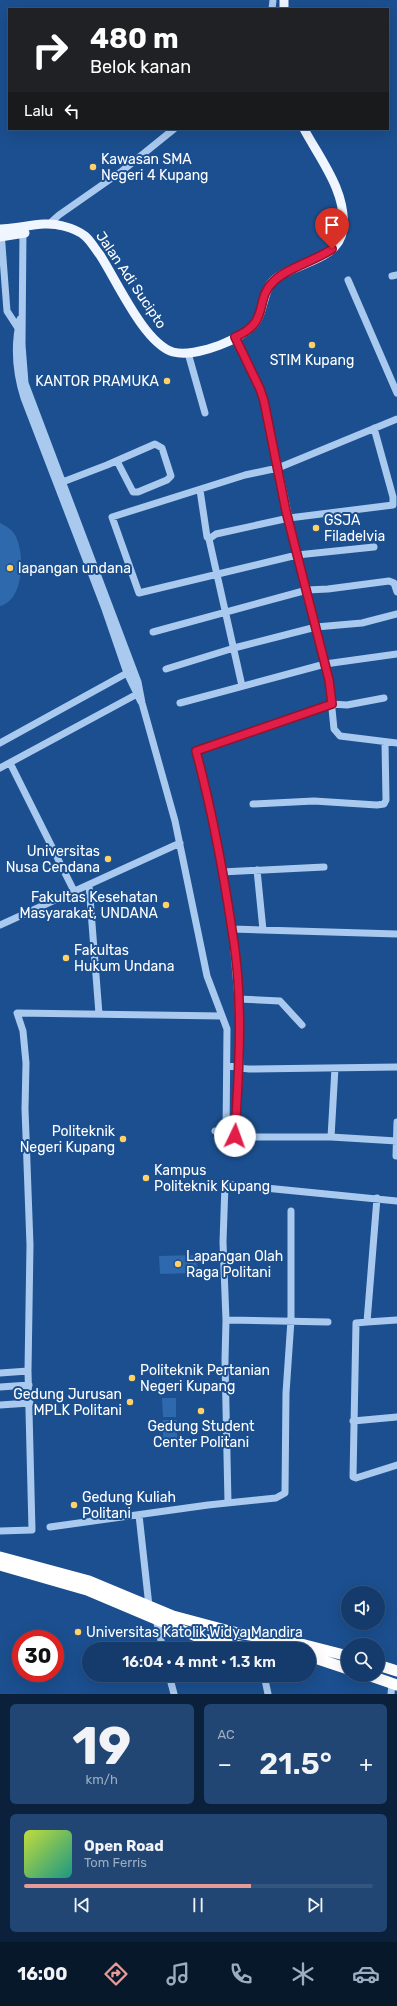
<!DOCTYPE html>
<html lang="id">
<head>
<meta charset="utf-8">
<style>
	:root { --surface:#143b6b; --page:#214673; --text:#f1f3f6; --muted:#9dadc1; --line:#33557e; --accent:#e69b98 }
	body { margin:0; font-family:Rubik,sans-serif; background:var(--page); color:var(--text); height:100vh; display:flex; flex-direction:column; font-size:15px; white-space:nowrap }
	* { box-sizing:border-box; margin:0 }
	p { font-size:13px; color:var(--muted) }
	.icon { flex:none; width:22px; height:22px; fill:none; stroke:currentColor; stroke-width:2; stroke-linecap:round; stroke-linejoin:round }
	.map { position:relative; height:1694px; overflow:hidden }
	.drawer { display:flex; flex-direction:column; gap:10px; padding:10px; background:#0b203b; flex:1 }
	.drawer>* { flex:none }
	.top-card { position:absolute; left:8px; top:8px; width:381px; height:122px; border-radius:0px; box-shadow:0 4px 16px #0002,0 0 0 1px var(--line); background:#202124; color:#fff; overflow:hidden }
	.controls { position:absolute; left:341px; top:1586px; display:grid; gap:8px }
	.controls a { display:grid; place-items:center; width:44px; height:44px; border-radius:50%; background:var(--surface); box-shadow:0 4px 16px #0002,0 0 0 1px var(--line); font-size:20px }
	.speed { position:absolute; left:12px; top:1630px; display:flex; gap:8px; font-size:20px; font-weight:700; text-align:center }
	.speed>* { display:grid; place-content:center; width:52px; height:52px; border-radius:50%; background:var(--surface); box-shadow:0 4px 16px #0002,0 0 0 1px var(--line); line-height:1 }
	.speed .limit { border:6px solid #d22; background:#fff; color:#111 }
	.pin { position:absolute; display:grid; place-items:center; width:34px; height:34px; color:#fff; margin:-41px -17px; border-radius:50% 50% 50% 0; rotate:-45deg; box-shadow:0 0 4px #0007 }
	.pin .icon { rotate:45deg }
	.me { position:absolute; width:44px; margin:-22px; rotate:3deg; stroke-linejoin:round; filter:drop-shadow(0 0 3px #0008) }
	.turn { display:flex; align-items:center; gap:14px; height:84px; padding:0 16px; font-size:18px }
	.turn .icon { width:52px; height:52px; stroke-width:2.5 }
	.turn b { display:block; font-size:28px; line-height:34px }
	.then { display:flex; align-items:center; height:38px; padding:0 16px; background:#0003; gap:8px; font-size:15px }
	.big { font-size:30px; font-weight:600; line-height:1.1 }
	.drawer .widget { flex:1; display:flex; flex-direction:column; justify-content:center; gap:6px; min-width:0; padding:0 14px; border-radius:6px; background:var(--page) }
	.drawer .dial { align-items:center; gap:0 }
	.dial b { font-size:52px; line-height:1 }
	.song { display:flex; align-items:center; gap:12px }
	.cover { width:48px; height:48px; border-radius:6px; background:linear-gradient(135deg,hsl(70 70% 55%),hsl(170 70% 35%)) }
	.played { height:4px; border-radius:2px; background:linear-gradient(90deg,var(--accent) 65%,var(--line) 65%) }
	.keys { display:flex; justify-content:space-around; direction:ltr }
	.heat { display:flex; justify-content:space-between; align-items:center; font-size:22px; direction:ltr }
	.drawer .tiles { flex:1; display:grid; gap:10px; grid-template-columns:1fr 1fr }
	.widget:last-child { grid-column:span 2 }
	.trip { position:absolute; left:82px; top:1642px; width:234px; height:40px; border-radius:20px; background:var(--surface); box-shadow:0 4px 16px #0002,0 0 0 1px var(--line); font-weight:600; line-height:40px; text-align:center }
	.tab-bar { display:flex; height:64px; justify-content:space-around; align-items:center; background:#08182b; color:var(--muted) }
	.tab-bar .icon { width:28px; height:28px }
	.tab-bar .current { color:var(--accent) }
	.tab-bar b { font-size:18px; color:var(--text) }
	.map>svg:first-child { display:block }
</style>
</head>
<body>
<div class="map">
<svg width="397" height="1694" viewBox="0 0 397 1694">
	<rect width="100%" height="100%" fill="#1b4f8f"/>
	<path fill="#2e69ad" d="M0,523C4,525 10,528 13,532C26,548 25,601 0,606Z
		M196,1255L197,1273L160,1274L159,1256Z
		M162,1398H176V1417H163Z
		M163,1420H177V1438L163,1439Z"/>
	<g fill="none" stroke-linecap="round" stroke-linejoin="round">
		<path stroke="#a9c9ee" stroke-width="7" d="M272,9L273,0
			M49,224L59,215L122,171L174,129
			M23,229L22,345L25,383L138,682L142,703L175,821L207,976L227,1029L226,1135L215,1131
			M1,232L7,311L18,328
			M392,276L397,275
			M348,280L397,393
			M20,319C14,345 16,373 24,398L105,609L127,673L141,702
			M235,337L260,389L264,401L297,555L329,679L334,729L340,736L397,743
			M188,353L205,413
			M60,483L107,465L155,444L162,448L171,476L167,480L138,492H133L117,461
			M200,490L207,537L209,539
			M374,547L297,555L139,593L112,517L245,475L278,468L397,419
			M153,632L307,590L328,589L389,581L394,583L397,592
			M166,669L234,648L316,627L362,623L397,614
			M242,686L209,539L216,534L289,518L393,505V497L374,428
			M384,698L347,705L331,704L196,751L217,840L232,929L238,999L240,1066L235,1137H331L397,1141
			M180,703L325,664L397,654
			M0,743L127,673
			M10,763L74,891
			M0,768L139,693
			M253,804L314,801L377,805L384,804L386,800L385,742
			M257,870L263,930
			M222,872L324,867
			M89,885L99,1014
			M0,925L180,843
			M232,929L397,934
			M238,999L280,1001L302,1025
			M227,1066C236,1066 242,1069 249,1069L397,1067
			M331,1137L335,1068
			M396,1156L397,1122
			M377,1198L367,1322L397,1320
			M226,1320L328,1322
			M367,1322L356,1323L353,1477L356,1478L397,1465
			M0,1373L28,1371
			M0,1387L29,1385
			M0,1405L30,1403
			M353,1421L397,1417
			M228,1503L225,1360L226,1320L223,1242L225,1184L397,1201
			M139,1515L149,1606
			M50,1527L208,1505L276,1498L285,1493L286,1393L291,1320V1211
			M0,1531L32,1530L28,1371L30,1245L25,1109L26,1063L23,1031L17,1013L221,1016
			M156,1619L163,1649
			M169,1675L174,1694
			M264,1675L268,1694
			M391,1694L392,1683"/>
		<path stroke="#f0f6ff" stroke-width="9" d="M284,0V9
			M0,229C21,229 43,220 63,226C71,228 79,231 85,236C91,241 95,249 100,255C117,281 144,343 173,352C195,358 246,339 257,320C264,308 263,291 273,281C293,262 339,262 343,229C347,192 320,159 304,129
			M0,237L25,233"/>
		<path stroke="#fff" stroke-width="11" d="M0,1557L89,1581L173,1616L233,1632L305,1645L348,1656
			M0,1565L87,1590L203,1639L256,1649
			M309,1656L348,1669
			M378,1665L397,1671
			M368,1675L397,1685"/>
	</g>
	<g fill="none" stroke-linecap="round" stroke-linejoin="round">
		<g stroke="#92132f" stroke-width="10">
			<path id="route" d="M235,1136C239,1068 244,998 232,930C223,870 212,810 196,751L332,704L329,680L286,511L264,401L260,389L235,337C271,322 254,300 273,282C286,268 315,261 332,249"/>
		</g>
		<use href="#route" stroke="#e11d48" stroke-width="7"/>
	</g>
	<g fill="#ffd166" stroke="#1b4f8f" stroke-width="1.5">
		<circle cx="93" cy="167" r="4"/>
		<circle cx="312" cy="345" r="4"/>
		<circle cx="167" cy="381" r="4"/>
		<circle cx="316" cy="528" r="4"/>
		<circle cx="10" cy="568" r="4"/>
		<circle cx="108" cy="859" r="4"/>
		<circle cx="166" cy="905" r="4"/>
		<circle cx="66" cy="958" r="4"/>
		<circle cx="123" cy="1139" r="4"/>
		<circle cx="146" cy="1178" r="4"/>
		<circle cx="178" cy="1264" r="4"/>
		<circle cx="132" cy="1378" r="4"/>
		<circle cx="130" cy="1402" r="4"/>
		<circle cx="201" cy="1411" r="4"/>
		<circle cx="74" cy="1505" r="4"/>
		<circle cx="78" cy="1632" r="4"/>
	</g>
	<g text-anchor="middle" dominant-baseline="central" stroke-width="4" stroke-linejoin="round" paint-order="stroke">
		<g font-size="14" fill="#fff" stroke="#1b4f8f" text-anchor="start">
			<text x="101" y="159">Kawasan SMA<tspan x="101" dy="16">Negeri 4 Kupang</tspan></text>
			<text x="312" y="360" text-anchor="middle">STIM Kupang</text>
			<text x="159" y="381" text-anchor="end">KANTOR PRAMUKA</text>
			<text x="324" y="520">GSJA<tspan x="324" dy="16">Filadelvia</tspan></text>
			<text x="18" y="568">lapangan undana</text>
			<text x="100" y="851" text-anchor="end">Universitas<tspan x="100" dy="16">Nusa Cendana</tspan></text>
			<text x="158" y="897" text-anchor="end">Fakultas Kesehatan<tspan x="158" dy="16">Masyarakat, UNDANA</tspan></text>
			<text x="74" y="950">Fakultas<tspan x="74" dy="16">Hukum Undana</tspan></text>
			<text x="115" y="1131" text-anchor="end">Politeknik<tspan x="115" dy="16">Negeri Kupang</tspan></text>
			<text x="154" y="1170">Kampus<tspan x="154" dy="16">Politeknik Kupang</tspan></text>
			<text x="186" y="1256">Lapangan Olah<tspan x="186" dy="16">Raga Politani</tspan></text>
			<text x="140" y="1370">Politeknik Pertanian<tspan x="140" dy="16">Negeri Kupang</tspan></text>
			<text x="122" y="1394" text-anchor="end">Gedung Jurusan<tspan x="122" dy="16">MPLK Politani</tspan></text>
			<text x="201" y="1426" text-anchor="middle">Gedung Student<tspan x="201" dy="16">Center Politani</tspan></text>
			<text x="82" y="1497">Gedung Kuliah<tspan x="82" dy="16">Politani</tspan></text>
			<text x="86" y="1632">Universitas Katolik Widya Mandira</text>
		</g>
		<g font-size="14" fill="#fff" stroke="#1b4f8f">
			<text transform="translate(131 280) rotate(56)">Jalan Adi Sucipto</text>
		</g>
	</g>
</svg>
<div class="controls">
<a><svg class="icon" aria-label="sound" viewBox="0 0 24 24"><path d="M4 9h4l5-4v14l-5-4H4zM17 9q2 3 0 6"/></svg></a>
<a><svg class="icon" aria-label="search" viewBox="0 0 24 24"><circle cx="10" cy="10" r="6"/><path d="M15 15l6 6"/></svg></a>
</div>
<div class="speed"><div class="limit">30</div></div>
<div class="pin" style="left:332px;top:249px;background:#d93025"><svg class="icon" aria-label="arrive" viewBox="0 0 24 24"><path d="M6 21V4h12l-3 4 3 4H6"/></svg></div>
<svg class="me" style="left:235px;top:1136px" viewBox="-20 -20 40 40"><circle r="19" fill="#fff"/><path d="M0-13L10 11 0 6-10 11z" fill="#e11d48"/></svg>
<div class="trip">16:04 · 4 mnt · 1.3 km</div>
<div class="top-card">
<div class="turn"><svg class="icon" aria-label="right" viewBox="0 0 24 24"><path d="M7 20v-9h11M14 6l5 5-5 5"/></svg><div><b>480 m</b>Belok kanan</div></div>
<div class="then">Lalu<svg class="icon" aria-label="left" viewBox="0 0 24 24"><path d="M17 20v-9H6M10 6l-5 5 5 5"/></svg></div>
</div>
</div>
<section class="drawer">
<div class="tiles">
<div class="widget dial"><b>19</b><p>km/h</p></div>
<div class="widget"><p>AC</p>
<div class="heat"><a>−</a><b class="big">21.5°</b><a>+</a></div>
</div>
<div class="widget">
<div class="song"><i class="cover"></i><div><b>Open Road</b><p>Tom Ferris</p></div></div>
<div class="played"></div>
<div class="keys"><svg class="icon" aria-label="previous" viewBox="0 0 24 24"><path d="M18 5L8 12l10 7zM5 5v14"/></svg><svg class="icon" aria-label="pause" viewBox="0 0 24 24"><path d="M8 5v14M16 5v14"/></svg><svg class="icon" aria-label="next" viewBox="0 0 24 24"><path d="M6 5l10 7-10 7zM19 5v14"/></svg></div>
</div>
</div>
</section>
<nav class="tab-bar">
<b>16:00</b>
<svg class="icon current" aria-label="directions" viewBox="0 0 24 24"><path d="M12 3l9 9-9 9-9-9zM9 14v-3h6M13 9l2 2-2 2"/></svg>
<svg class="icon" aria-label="music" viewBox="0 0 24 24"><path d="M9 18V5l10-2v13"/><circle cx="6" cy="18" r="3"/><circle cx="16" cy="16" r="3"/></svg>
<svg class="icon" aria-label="phone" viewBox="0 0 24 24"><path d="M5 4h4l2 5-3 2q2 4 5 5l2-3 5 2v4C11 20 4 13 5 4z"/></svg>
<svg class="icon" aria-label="climate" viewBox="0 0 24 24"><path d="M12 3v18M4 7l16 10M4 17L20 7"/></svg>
<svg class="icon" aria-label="car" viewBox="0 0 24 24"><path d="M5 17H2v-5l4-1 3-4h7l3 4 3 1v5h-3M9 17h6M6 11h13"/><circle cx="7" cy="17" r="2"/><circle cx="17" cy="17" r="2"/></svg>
</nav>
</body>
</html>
